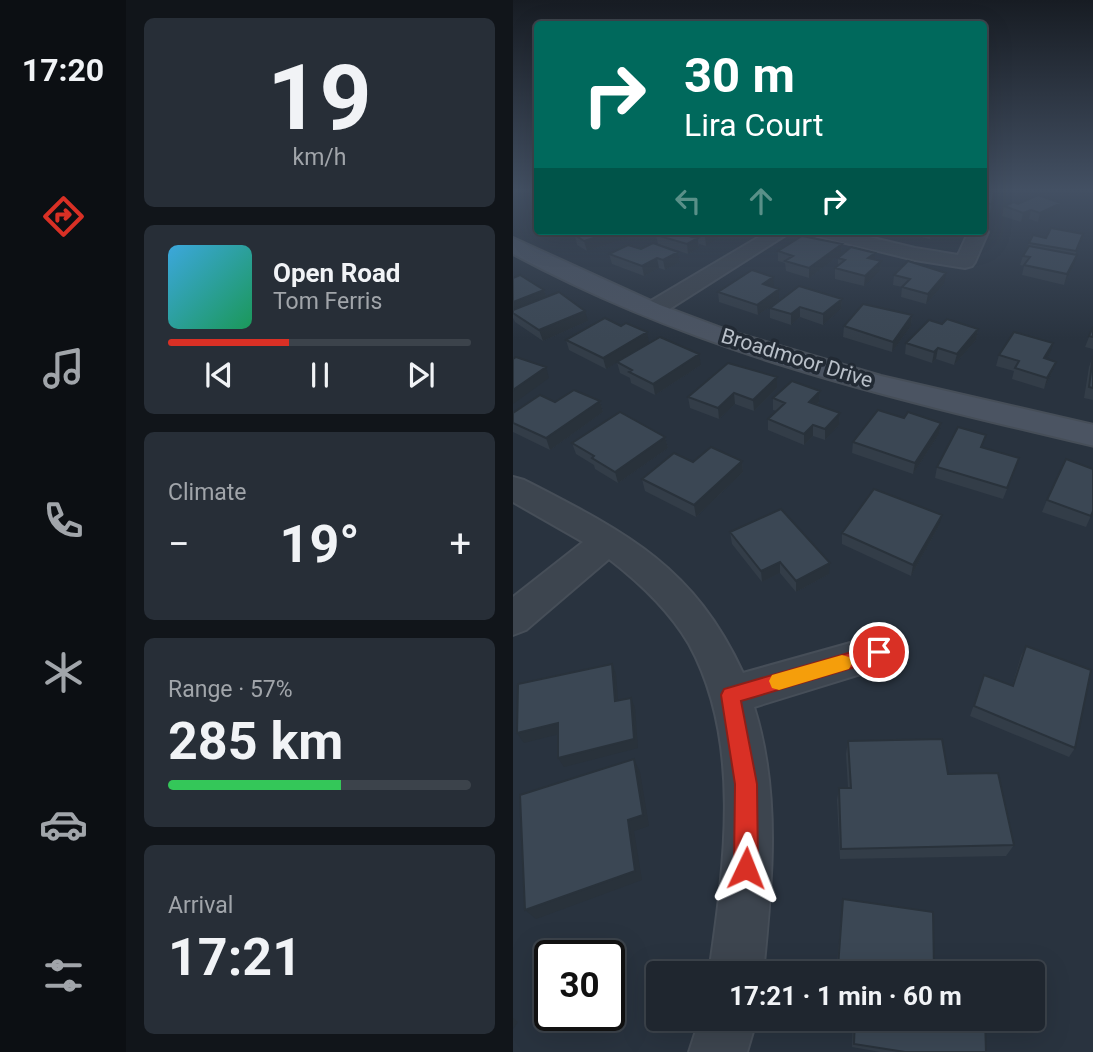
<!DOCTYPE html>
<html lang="en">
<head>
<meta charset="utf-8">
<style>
	:root { --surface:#1f262f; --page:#272e37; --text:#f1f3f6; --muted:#a1a5aa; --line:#3c434b; --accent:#d93025 }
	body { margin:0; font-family:Roboto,sans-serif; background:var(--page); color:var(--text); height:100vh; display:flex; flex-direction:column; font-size:26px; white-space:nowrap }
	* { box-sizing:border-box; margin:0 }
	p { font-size:23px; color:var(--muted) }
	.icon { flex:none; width:38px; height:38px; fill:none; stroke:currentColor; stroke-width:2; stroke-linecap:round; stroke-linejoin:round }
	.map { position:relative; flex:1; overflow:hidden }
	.drawer { display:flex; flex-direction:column; gap:18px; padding:18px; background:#11151a; width:387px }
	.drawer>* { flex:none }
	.hud { position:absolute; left:21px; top:21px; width:453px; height:214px; border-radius:7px; box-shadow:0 7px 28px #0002,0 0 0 2px var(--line); background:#00695c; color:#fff; overflow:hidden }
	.speed { position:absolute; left:21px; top:940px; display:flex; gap:14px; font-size:35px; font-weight:700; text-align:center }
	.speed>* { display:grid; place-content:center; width:91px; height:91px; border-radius:50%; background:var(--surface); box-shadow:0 7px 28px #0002,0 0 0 2px var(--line); line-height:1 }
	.speed .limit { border:4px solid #111; border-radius:10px; background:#fff; color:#111 }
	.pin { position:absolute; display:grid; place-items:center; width:60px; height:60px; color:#fff; margin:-30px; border:4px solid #fff; border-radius:50%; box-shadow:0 2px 7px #0007 }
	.me { position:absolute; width:77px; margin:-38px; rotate:2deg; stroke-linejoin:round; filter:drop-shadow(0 0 5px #0008) }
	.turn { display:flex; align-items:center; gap:24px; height:147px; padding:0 35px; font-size:32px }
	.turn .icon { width:91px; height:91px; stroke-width:2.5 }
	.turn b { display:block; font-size:49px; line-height:60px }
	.lanes { display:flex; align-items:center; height:66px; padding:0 35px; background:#0003; justify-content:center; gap:35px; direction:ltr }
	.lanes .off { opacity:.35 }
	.big { font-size:52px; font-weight:700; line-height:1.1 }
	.drawer .card { flex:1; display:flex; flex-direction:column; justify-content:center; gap:10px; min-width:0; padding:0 24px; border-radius:10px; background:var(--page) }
	.drawer .dial { align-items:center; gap:0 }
	.dial b { font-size:91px; line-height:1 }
	.song { display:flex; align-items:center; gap:21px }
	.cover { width:84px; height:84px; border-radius:10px; background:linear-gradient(135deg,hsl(200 70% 55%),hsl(150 70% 35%)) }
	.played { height:7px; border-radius:4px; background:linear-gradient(90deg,var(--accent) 40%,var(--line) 40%) }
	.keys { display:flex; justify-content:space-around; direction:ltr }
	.heat { display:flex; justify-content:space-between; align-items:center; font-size:38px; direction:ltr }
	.charge { height:10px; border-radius:5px; background:linear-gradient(90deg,#34c759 57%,var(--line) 0) }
	.trip { position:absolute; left:133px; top:961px; width:399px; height:70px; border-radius:7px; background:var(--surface); box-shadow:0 7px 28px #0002,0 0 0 2px var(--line); font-weight:700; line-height:70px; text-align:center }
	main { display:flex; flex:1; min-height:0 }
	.tabs { display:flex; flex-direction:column; width:126px; justify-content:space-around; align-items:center; background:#0c0f13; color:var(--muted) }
	.tabs .icon { width:49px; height:49px }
	.tabs .on { color:var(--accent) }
	.tabs b { font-size:32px; color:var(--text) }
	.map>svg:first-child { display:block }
</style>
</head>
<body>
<main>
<nav class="tabs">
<b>17:20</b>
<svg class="icon on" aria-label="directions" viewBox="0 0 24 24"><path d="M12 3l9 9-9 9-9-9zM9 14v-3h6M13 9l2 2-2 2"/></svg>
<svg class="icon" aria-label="music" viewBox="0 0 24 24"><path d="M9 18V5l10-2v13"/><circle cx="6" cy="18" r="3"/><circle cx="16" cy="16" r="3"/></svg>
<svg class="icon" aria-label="phone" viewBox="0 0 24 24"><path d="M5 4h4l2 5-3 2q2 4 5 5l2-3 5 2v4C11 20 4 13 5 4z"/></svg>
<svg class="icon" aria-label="climate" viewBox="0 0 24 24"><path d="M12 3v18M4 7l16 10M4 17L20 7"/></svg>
<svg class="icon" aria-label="car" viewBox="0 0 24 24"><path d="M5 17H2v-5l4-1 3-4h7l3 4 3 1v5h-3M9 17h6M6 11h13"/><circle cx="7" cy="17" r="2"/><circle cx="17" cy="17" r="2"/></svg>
<svg class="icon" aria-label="filters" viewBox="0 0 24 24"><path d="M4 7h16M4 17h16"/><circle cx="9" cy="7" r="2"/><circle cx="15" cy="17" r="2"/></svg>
</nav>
<section class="drawer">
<div class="card dial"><b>19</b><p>km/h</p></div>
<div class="card">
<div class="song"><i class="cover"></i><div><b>Open Road</b><p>Tom Ferris</p></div></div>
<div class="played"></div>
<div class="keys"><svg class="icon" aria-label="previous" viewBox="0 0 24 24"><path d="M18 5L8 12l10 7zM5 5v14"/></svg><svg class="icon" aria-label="pause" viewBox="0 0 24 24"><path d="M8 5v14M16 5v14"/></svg><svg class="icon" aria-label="next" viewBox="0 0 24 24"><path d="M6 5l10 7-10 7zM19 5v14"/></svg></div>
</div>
<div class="card"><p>Climate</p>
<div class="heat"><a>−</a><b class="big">19°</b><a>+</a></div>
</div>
<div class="card"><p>Range · 57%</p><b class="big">285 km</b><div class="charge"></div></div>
<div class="card"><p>Arrival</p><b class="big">17:21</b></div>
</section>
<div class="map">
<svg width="581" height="1052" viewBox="0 0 581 1052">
	<rect width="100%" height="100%" fill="#29333f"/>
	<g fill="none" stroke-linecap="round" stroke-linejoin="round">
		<g stroke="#464e58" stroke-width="4">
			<path id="street" d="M471,228L475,232L462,262L459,266L452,268L402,260L300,235L298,231H331L402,248L445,255L456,231H471Z
				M256,231H279L147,315H131L128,310L131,305Z
				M0,477L11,480C112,532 180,565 230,673L366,635L380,640L386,652L380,664L241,707C268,792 259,885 250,973H196C211,868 230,742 176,644C156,610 127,583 96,559L13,630L0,635V597L70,542L0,502Z
				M187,1018H244L234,1052H176Z"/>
		</g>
		<g stroke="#464e58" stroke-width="4">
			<path id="secondary" d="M0,238L147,305L219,332L368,376L581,425V446C377,398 186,354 0,254Z"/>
		</g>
		<use href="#street" fill="#3d454f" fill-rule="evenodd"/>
		<use href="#secondary" fill="#4b5462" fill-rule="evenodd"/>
	</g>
	<path fill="#333d48" d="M471,191H481L477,213H471Z
		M548,203L546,213L525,222L516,219L508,222L489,216L491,206L505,204Z
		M24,211V225L20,222L17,213Z
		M68,231H116L117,237L74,251L64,245L62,235L68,233Z
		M204,231L205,239L193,246L186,244V248L175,254L145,244L143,235Z
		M383,231H425L417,239Z
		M516,243L567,244L562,255L561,265L551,285L509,275L511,266L507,265L510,256L514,248Z
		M329,244L328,254L296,278L273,271L272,263L265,261V251Z
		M128,249L165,252L167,262L152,270L146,268L131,276L99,264L96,254Z
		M325,258L361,260L368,261L367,271L351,286L322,279V268L325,266Z
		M381,275L431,284L413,304L388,297L389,287L380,285Z
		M0,278L31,290L33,297L75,321L30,341L2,322L0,318Z
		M260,287L266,289V300L245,315L206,302L205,292Z
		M329,299L328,309L310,325L287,317L278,325L257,318V308Z
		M399,315L398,326L379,352L330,337L331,326Z
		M429,324L465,329L463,340L441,365L423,359L419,363L392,354L393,343Z
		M580,327V349L572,347Z
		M53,340L136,343L188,365L142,395L118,383L117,378L107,373L104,362L93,369L56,350Z
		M537,354L534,359L543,362L539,372L531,389L499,379L501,371L483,366L486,355Z
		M580,356V400L571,398L576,367Z
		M264,388L241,411L222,404L206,419L177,408L175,397Z
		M307,391L306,402L304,405L327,413L326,425L312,440L300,436L291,445L255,430V419L264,411L260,410V398Z
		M87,401L90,412L37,450L0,432V413L42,402Z
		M391,418L428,423L426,434L400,474L339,453L340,442Z
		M152,437L155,448L105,483L82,469L81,465L63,454L59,443Z
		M470,448L502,469L490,499L422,478L424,467Z
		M229,461L230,472L183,517L132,491L129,479L180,462Z
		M534,500L580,511L573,527L529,512Z
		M426,526L398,576L329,544V533Z
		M217,532L316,574L283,592L267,573L249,582L219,544Z
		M513,646L562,748L556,757L457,716L471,675L499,686L508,656Z
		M335,741L435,774L501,845L493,856L327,859L324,800L326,788H335L333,754Z
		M330,899L421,968L451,973H323Z
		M340,1018H472L473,1052H367L339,1047Z"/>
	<path fill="#29323b" d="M0,191H19L0,197Z
		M548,203L546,213L525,222L527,213Z
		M518,210L516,219L508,222L510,213Z
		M103,231H116L117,237L74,251L71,241Z
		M202,231H204L205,239L193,246L192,236Z
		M418,231H425L417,239Z
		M184,234L186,248L175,254L174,244L179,237Z
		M329,244L328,254L296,278V268Z
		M165,252L167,262L152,270L150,260Z
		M362,253L361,262L355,258Z
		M564,255L561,265L551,285L554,274Z
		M144,258L146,268L131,276L129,266Z
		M368,261L367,271L351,286L352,276Z
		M433,273L431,284L413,304L415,294Z
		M260,277L261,287L250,294V284Z
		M266,289V300L245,315L244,305Z
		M31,290L34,300L0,313V302Z
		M329,299L328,309L310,325V314Z
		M287,307V317L278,325V314Z
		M72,311L75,321L30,341L26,330Z
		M399,315L398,326L379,352L380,342Z
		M465,329L463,340L441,365L444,354Z
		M134,332L136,343L93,369L90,358Z
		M540,343L537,354L528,369L531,358Z
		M425,348L423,359L419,363L421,352Z
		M186,354L188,365L142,395L140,384Z
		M543,362L539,372L531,389L534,378Z
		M33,367L36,378L0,404V390Z
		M264,377V388L241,411L240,400Z
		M307,391L306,402L296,413V402Z
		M221,393L222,404L206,419L205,408Z
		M87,401L90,412L37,450L33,438Z
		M327,413L326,425L312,440V429Z
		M428,423L426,434L400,474L402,463Z
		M300,425V436L291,445V434Z
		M152,437L155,448L105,483L102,472Z
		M229,461L230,472L183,517L181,505Z
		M429,515L426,526L398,576L400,565Z
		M267,562V573L249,582L248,571Z
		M317,563L316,574L283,592V581Z
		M99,664L103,674L106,711L102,701Z
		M118,698L122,708L125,748L51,767L45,758Z
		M45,723L50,733L11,743L4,733Z
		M121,759L127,772L136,826L121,831L129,880L23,919L12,910L115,820Z
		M0,1018L5,1022L0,1029Z"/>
	<path fill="#3b4754" stroke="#29323b" stroke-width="2" d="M471,191H481L479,204L471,203Z
		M525,195L548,203L527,213L518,210L510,213L491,206L501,202L505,204Z
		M24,211V217L17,213Z
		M538,228L570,234L563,251L516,243L520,235L533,238Z
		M75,231H103L71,241L62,235Z
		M150,231H202L192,236L184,234L179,237L185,238L174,244L143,235Z
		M289,236L329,244L296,268L272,261L280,256L265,251Z
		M140,243L165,252L150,260L144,258L129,266L96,254L115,245L128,249Z
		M516,246L564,255L554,274L511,265L517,257L510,256Z
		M338,247L362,253L355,258L368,261L352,276L322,268L332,260L325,258Z
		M395,261L433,273L415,294L389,287L397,279L381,275Z
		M239,270L260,277L250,284L266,289L244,305L205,292Z
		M7,275L31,290L0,302V278Z
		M286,286L329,299L310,314L287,307L278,314L257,308Z
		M46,292L72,311L26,330L0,313V310Z
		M350,304L399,315L380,342L331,326Z
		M92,318L108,326L113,323L134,332L90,358L53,340Z
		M434,319L465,329L444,354L425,348L421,352L393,343L416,320L429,324Z
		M580,327V337L576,336Z
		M501,332L540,343L531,358L543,362L534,378L502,368L506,361L486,355Z
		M147,337L186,354L140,384L116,372L119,370L104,362Z
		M580,356V388L576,387Z
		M3,357L33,367L0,390V359Z
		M215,363L264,377L240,400L221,393L205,408L175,397Z
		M279,381L307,391L296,402L327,413L312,429L300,425L291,434L255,419L272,403L260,398Z
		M61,390L87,401L33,438L0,423V413L27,395L42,402Z
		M365,410L391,418L395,412L428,423L402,463L340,442Z
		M107,412L152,437L102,472L79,458L81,456L59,443Z
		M445,427L473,435L468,447L506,458L494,488L424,467Z
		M198,447L229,461L181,505L129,479L161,453L180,462Z
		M553,459L580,469V511L578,516L534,500Z
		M361,489L429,515L400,565L329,533Z
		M268,509L317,563L283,581L267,562L248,571L217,532Z
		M513,646L578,670L562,748L461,706L471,675L500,686Z
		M99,664L102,701L118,698L121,739L45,758V723L4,733L5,684Z
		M429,739L435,774L485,773L501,845L328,849L326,788H338L335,741Z
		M121,759L130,815L115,820L122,871L12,910L7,795Z
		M330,899L420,912L421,968L451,973H345V970L325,967Z
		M342,1018H472L473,1052H392L341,1044Z"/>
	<linearGradient id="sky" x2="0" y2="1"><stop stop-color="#171c23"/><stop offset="0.56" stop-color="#435063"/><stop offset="1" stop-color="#435063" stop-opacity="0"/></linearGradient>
	<rect width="581" height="339" fill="url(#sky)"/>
	<path fill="#d93025" stroke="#8d1f18" stroke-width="2" d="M366,644L373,647L376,652L373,658L228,701L244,784L245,868L242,876L233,880L225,876L221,868L222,784L208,695L211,689Z"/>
	<path fill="#f59e0b" d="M329,655L336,657L339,663L336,669L266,690L259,688L256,681L259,675Z"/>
	<g text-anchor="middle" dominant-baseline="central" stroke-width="7" stroke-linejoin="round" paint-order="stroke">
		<g font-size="21" fill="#b9c0c9" stroke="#222a34">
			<text transform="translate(284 358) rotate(17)">Broadmoor Drive</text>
		</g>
	</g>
</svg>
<div class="speed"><div class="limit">30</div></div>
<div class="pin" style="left:366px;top:652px;background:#d93025"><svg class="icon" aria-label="arrive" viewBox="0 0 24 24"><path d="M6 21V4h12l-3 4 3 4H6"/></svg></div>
<svg class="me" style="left:233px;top:868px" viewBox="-20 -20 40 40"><path d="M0-17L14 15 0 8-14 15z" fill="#d93025" stroke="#fff" stroke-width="4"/></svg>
<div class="trip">17:21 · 1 min · 60 m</div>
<div class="hud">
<div class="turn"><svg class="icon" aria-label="right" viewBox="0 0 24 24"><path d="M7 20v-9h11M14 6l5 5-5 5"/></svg><div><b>30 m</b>Lira Court</div></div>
<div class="lanes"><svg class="icon off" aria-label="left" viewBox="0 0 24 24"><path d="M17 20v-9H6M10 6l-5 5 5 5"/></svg><svg class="icon off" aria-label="ahead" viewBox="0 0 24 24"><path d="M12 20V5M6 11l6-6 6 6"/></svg><svg class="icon" aria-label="right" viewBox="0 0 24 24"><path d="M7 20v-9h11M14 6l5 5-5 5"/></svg></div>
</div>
</div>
</main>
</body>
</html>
